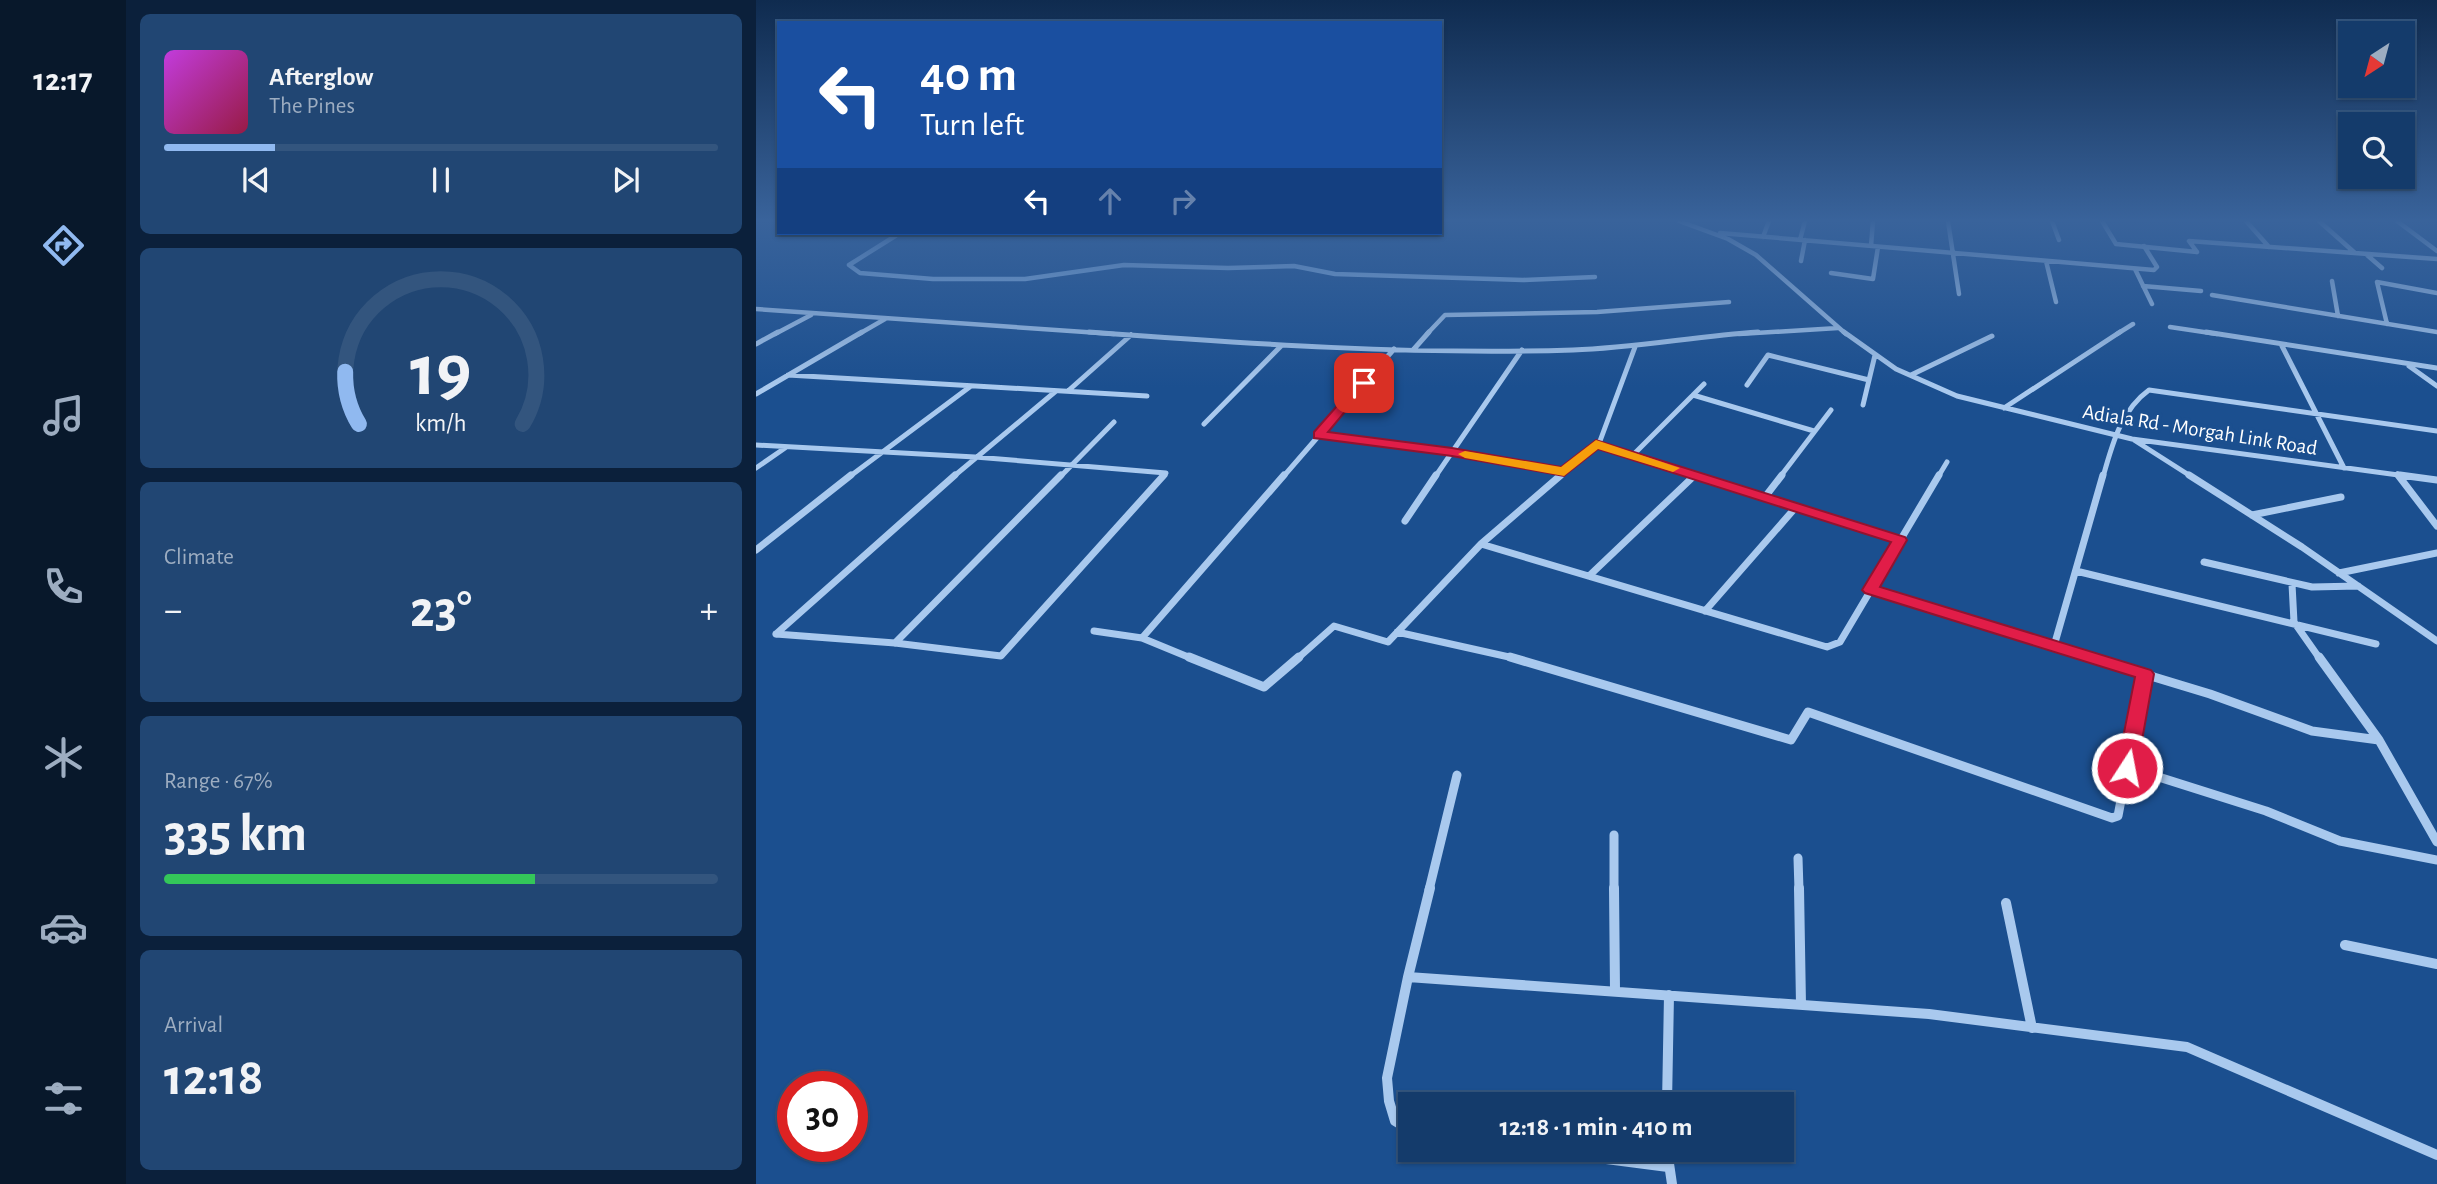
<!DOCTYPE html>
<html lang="en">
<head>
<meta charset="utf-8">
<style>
	:root { --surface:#143b6b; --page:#214673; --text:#f1f3f6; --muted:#9dadc1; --line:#33557e; --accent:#90b9f0 }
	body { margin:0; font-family:"Alegreya Sans",sans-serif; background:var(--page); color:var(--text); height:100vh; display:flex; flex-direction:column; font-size:26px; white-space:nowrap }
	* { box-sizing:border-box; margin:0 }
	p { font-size:23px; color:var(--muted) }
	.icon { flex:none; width:38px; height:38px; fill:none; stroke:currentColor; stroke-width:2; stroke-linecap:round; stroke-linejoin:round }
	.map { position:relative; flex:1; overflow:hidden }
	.sheet { display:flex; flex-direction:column; gap:14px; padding:14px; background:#0b203b; width:630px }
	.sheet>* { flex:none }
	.guide { position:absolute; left:21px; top:21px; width:665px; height:214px; border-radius:0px; box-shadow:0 2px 5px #0004,0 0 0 2px var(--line); background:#1a4fa0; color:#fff; overflow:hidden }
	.needle { width:46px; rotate:216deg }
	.fabs { position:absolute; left:1582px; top:21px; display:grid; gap:14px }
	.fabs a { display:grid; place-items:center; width:77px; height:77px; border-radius:0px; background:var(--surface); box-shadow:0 2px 5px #0004,0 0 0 2px var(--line); font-size:35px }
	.speed { position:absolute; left:21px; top:1071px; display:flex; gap:14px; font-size:35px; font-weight:700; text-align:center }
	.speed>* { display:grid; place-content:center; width:91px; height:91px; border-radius:50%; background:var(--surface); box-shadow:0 2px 5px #0004,0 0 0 2px var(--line); line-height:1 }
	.speed .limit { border:10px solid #d22; background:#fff; color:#111 }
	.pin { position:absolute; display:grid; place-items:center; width:60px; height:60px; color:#fff; margin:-30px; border-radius:14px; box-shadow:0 4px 10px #0006 }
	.me { position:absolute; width:77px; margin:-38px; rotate:11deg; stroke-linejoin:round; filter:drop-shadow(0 0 5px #0008) }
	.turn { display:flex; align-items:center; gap:24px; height:147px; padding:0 28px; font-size:32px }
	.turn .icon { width:91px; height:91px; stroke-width:2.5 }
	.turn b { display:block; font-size:49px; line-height:60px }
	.lanes { display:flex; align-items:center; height:66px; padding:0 28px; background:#0003; justify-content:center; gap:35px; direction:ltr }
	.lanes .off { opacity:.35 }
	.big { font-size:52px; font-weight:600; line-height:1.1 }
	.sheet .widget { flex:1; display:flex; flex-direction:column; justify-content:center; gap:10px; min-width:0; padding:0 24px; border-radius:10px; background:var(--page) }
	.sheet .dial { align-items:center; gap:0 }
	.dial svg { height:182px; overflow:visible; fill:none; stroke:var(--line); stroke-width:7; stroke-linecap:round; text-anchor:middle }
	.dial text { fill:var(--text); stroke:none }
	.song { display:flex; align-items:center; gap:21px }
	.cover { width:84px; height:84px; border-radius:10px; background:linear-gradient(135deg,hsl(290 70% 55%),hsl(340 70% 35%)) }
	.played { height:7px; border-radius:4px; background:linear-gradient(90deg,var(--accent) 20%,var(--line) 20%) }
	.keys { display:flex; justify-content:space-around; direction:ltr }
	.heat { display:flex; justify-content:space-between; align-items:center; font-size:38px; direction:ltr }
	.charge { height:10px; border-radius:5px; background:linear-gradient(90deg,#34c759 67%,var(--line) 0) }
	.trip { position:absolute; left:642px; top:1092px; width:396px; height:70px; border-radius:0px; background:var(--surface); box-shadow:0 2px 5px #0004,0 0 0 2px var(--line); font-weight:600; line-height:70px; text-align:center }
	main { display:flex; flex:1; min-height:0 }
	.tabs { display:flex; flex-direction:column; width:126px; justify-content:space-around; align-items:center; background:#08182b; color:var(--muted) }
	.tabs .icon { width:49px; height:49px }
	.tabs .selected { color:var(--accent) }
	.tabs b { font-size:32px; color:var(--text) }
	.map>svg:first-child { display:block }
</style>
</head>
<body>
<main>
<nav class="tabs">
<b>12:17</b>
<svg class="icon selected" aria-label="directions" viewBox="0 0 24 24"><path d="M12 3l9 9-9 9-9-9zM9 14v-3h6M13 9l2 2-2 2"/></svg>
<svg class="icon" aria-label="music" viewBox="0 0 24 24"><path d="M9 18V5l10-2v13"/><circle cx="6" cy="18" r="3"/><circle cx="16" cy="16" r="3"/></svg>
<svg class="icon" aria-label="phone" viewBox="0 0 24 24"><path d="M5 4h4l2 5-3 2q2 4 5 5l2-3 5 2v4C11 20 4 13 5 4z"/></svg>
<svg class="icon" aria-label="climate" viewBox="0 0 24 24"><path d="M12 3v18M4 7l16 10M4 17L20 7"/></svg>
<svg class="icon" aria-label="car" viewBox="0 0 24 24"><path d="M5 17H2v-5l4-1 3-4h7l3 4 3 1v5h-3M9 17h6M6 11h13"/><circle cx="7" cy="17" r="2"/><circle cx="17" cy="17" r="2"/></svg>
<svg class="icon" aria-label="filters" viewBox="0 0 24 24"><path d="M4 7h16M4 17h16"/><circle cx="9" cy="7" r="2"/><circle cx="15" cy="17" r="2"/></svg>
</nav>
<section class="sheet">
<div class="widget">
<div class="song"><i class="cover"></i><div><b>Afterglow</b><p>The Pines</p></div></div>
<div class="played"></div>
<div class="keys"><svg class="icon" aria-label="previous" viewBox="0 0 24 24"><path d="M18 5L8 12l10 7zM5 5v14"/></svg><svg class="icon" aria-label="pause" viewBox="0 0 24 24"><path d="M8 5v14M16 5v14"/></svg><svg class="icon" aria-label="next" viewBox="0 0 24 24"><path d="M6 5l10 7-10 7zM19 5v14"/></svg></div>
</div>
<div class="widget dial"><svg viewBox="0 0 100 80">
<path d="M14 69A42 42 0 1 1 86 69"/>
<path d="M14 69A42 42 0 0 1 8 46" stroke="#90b9f0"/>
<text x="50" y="56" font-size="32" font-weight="700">19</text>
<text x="50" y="72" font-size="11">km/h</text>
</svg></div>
<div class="widget"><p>Climate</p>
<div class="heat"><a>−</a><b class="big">23°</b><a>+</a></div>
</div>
<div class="widget"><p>Range · 67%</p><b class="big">335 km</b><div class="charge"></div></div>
<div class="widget"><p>Arrival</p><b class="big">12:18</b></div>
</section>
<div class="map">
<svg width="1681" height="1184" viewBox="0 0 1681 1184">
	<rect width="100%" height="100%" fill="#1b4f8f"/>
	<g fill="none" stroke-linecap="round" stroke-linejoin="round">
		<path stroke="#9cc4f0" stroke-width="4.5" d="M144,233L93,265L104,273L177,279H269L368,265L472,268L538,266L579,274L767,280L839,277"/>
		<path stroke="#a9c9ee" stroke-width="4.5" d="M923,221L972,239L1000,255L1090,334
			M1192,221L1203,294
			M1296,221L1303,240
			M1346,221L1360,244L1441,252
			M1490,221L1513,247
			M1563,221L1599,253
			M1641,221L1681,251
			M964,233L1398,270L1401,267L1388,246
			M1007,237L1013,221
			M1044,240L1049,221
			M1115,246L1117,221
			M1441,252L1433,241L1681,259
			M1611,255L1626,268
			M1045,261L1049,240
			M1290,261L1300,302
			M1379,269L1396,304
			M1075,273L1117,279L1122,247
			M1576,281L1582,316
			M1387,286L1445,291
			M1456,295L1681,332
			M0,309L358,334
			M1631,324L1621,282L1681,293
			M1414,327L1461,334
			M19,334L55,315
			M103,334L129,319
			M671,334L689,315L841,312L973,302
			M983,334L1082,328
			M1361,334L1377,324"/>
		<path stroke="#a9c9ee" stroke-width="5" d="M333,332C494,344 656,355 817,350C879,348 940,336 1002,332
			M1088,332L1140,369L1201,396L1376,439L1657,477
			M1450,332L1681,368
			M0,344L22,332
			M1526,346L1588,468
			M658,349L673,332
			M1653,366L1681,386
			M32,375L391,396
			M1155,375L1236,336
			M991,385L1012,355L1113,380
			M312,391L375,335
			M0,394L106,332
			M937,395L1058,431
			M1107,405L1119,355
			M1248,408L1364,332
			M448,424L525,346
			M563,435L696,452L808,472
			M1378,440L1436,477
			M840,444L944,477
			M0,445L219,457L410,473L407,477
			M877,455L948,384
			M0,468L29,448
			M1641,474L1643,477
			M93,477L215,386
			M197,477L300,391
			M304,477L358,422
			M527,477L638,349
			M679,477L766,350
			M803,477L844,441L879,347
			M937,477L939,475
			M1024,477L1075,410
			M1182,477L1191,462
			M1347,477C1356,445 1365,410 1393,390L1681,431"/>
		<path stroke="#a9c9ee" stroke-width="7" d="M938,475L1144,540
			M1433,475L1546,547L1681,641
			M1642,475L1681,526
			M1644,475L1681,480
			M1009,497L1026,475
			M1496,515L1585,497
			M649,521L680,475
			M725,544L1071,647L1084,642L1183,475
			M0,550L95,475
			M1448,562L1556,587L1602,586
			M1320,571L1620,644
			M1583,573L1681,553
			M833,576L939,475
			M1536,584L1538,622L1564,659
			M1114,590L1338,659
			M949,611L1040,507
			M338,631L386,638L437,659
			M641,632L762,659
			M20,634L139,643L245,656L408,475
			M20,634L199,475
			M386,638L528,475
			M139,643L305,475
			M1298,646L1347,475
			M541,659L578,626L632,642L725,544L805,475"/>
		<path stroke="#a9c9ee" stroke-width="9" d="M433,657L508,687L543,657
			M754,657L1035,740L1052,712L1356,818L1362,816L1389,674
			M1332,657L1454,694L1556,731L1623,740
			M1563,657L1623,740L1681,842
			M1371,767L1510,811L1584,841L1681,860
			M858,835V890
			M1042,858L1043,890
			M673,890L701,775"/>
		<path stroke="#a9c9ee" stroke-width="10" d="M674,888L652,977L1173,1014L1431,1047L1681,1155
			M858,888L859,991
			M1043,888L1045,1005
			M1250,903L1276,1028
			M1589,945L1681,964
			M652,977L631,1078L633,1101L639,1121L654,1130
			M911,1104L913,995
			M781,1150L912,1167
			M911,1150L916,1184"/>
	</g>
	<linearGradient id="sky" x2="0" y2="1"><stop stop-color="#0f2b4f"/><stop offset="0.57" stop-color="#39639b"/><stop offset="1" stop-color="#39639b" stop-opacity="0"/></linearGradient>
	<rect width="1681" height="387" fill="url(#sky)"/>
	<path fill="#e11d48" stroke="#92132f" stroke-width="2" d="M608,380L613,383L572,432L696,448L805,467L840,440L1149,537L1151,540L1124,587L1395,670L1398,674L1381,768L1378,773L1371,775L1364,773L1361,768L1379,677L1109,593L1106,590L1135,542L842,449L808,476L696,456L558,438V432L603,381Z"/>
	<path fill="#f59e0b" d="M840,440L924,468L917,472L842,449L808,476L709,458L702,454L709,451L805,467Z"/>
	<g text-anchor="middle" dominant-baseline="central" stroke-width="7" stroke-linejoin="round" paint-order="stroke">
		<g font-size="21" fill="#fff" stroke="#1b4f8f">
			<text transform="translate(1444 430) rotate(9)">Adiala Rd - Morgah Link Road</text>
		</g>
	</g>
</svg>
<div class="fabs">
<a><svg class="needle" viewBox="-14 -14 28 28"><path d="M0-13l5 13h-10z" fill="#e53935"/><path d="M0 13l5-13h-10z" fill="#9dadc1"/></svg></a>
<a><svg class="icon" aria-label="search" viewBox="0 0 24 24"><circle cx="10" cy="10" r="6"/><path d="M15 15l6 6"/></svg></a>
</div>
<div class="speed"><div class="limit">30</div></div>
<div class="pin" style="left:608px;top:383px;background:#d93025"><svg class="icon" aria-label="arrive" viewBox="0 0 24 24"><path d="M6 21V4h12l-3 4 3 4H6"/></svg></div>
<svg class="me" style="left:1371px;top:768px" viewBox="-20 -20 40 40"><circle r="17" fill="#e11d48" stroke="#fff" stroke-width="3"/><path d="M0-11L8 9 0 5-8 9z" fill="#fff"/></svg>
<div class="trip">12:18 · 1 min · 410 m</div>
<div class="guide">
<div class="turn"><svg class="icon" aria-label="left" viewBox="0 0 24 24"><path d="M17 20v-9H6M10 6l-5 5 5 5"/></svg><div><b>40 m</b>Turn left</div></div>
<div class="lanes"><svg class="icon" aria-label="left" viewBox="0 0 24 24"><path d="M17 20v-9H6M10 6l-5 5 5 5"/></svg><svg class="icon off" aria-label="ahead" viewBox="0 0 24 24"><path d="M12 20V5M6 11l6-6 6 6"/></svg><svg class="icon off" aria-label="right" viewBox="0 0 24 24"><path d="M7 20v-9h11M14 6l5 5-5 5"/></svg></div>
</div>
</div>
</main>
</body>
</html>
